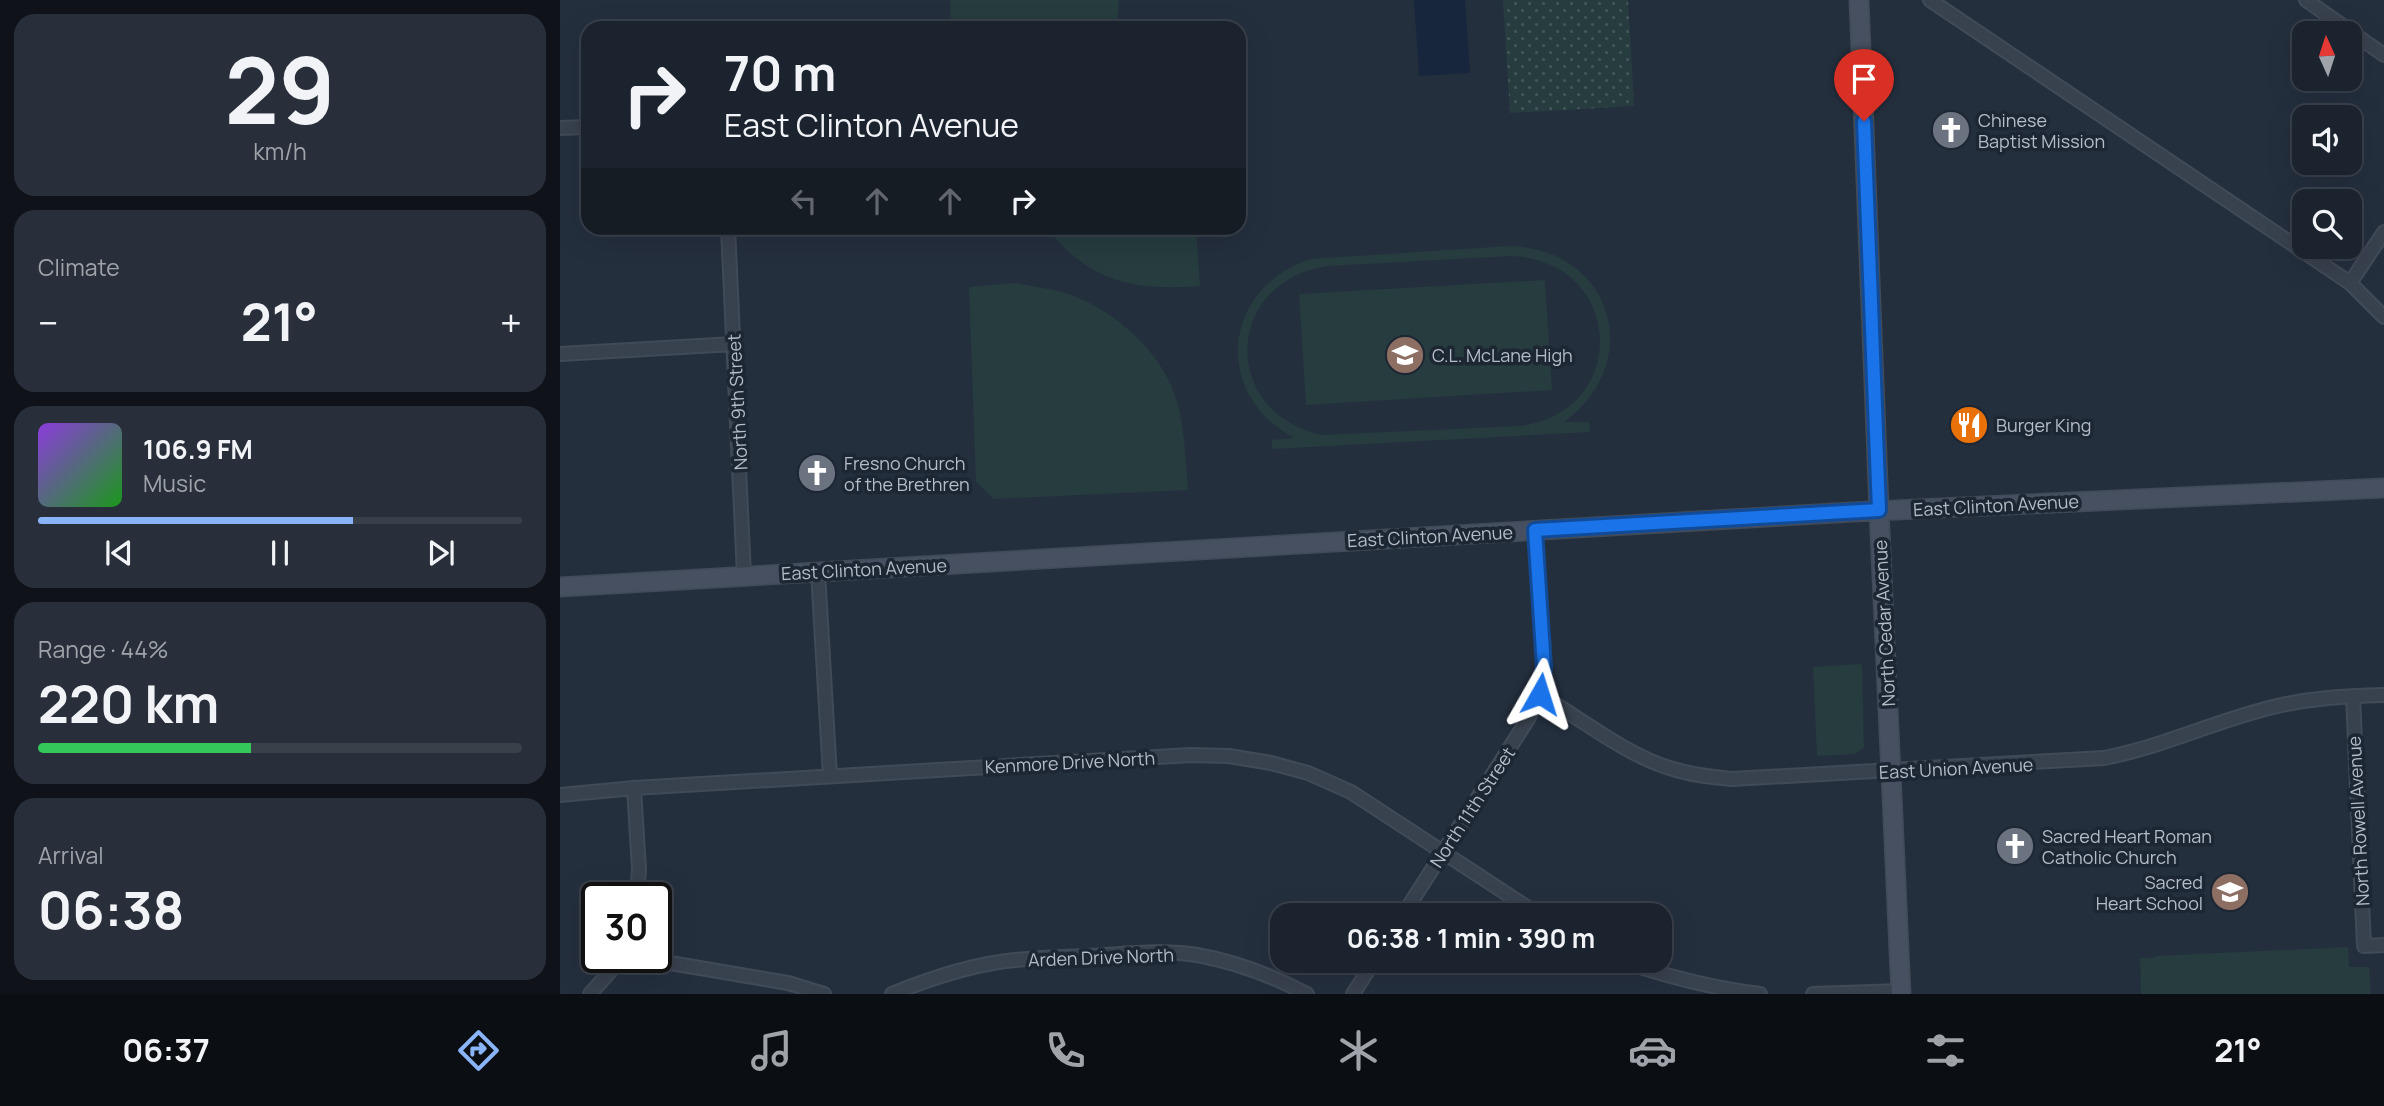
<!DOCTYPE html>
<html lang="en">
<head>
<meta charset="utf-8">
<style>
	:root { --surface:#1b232e; --page:#282f3a; --text:#f1f3f6; --muted:#a0a4aa; --line:#39404a; --accent:#8ab4f8 }
	body { margin:0; font-family:Manrope,sans-serif; background:var(--page); color:var(--text); height:100vh; display:flex; flex-direction:column; font-size:26px; white-space:nowrap }
	* { box-sizing:border-box; margin:0 }
	p { font-size:23px; color:var(--muted) }
	.icon { flex:none; width:38px; height:38px; fill:none; stroke:currentColor; stroke-width:2; stroke-linecap:round; stroke-linejoin:round }
	.map { position:relative; flex:1; overflow:hidden }
	.sheet { display:flex; flex-direction:column; gap:14px; padding:14px; background:#0f1319; width:560px }
	.sheet>* { flex:none }
	.top-card { position:absolute; left:21px; top:21px; width:665px; height:214px; border-radius:21px; box-shadow:0 7px 28px #0002,0 0 0 2px var(--line); background:#1b232e; color:var(--text); overflow:hidden }
	.needle { width:46px; rotate:357deg }
	.controls { position:absolute; left:1732px; top:21px; display:grid; gap:14px }
	.controls a { display:grid; place-items:center; width:70px; height:70px; border-radius:14px; background:var(--surface); box-shadow:0 7px 28px #0002,0 0 0 2px var(--line); font-size:35px }
	.speed { position:absolute; left:21px; top:882px; display:flex; gap:14px; font-size:35px; font-weight:700; text-align:center }
	.speed>* { display:grid; place-content:center; width:91px; height:91px; border-radius:50%; background:var(--surface); box-shadow:0 7px 28px #0002,0 0 0 2px var(--line); line-height:1 }
	.speed .limit { border:4px solid #111; border-radius:10px; background:#fff; color:#111 }
	.pin { position:absolute; display:grid; place-items:center; width:60px; height:60px; color:#fff; margin:-72px -30px; border-radius:50% 50% 50% 0; rotate:-45deg; box-shadow:0 0 7px #0007 }
	.pin .icon { rotate:45deg }
	.me { position:absolute; width:77px; margin:-38px; rotate:6deg; stroke-linejoin:round; filter:drop-shadow(0 0 5px #0008) }
	.turn { display:flex; align-items:center; gap:24px; height:147px; padding:0 28px; font-size:32px }
	.turn .icon { width:91px; height:91px; stroke-width:2.5 }
	.turn b { display:block; font-size:49px; line-height:60px }
	.lanes { display:flex; align-items:center; height:66px; padding:0 28px; background:#0003; justify-content:center; gap:35px; direction:ltr }
	.lanes .off { opacity:.35 }
	.big { font-size:52px; font-weight:700; line-height:1.1 }
	.sheet .tile { flex:1; display:flex; flex-direction:column; justify-content:center; gap:10px; min-width:0; padding:0 24px; border-radius:21px; background:var(--page) }
	.sheet .dial { align-items:center; gap:0 }
	.dial b { font-size:91px; line-height:1 }
	.song { display:flex; align-items:center; gap:21px }
	.cover { width:84px; height:84px; border-radius:10px; background:linear-gradient(135deg,hsl(270 70% 55%),hsl(120 70% 35%)) }
	.played { height:7px; border-radius:4px; background:linear-gradient(90deg,var(--accent) 65%,var(--line) 65%) }
	.keys { display:flex; justify-content:space-around; direction:ltr }
	.heat { display:flex; justify-content:space-between; align-items:center; font-size:38px; direction:ltr }
	.charge { height:10px; border-radius:5px; background:linear-gradient(90deg,#34c759 44%,var(--line) 0) }
	.trip { position:absolute; left:710px; top:903px; width:402px; height:70px; border-radius:21px; background:var(--surface); box-shadow:0 7px 28px #0002,0 0 0 2px var(--line); font-weight:700; line-height:70px; text-align:center }
	.menu { display:flex; height:112px; justify-content:space-around; align-items:center; background:#0b0e12; color:var(--muted) }
	.menu .icon { width:49px; height:49px }
	.menu .active { color:var(--accent) }
	.menu b { font-size:32px; color:var(--text) }
	main { display:flex; flex:1; min-height:0 }
	.map>svg:first-child { display:block }
</style>
</head>
<body>
<main>
<section class="sheet">
<div class="tile dial"><b>29</b><p>km/h</p></div>
<div class="tile"><p>Climate</p>
<div class="heat"><a>−</a><b class="big">21°</b><a>+</a></div>
</div>
<div class="tile">
<div class="song"><i class="cover"></i><div><b>106.9 FM</b><p>Music</p></div></div>
<div class="played"></div>
<div class="keys"><svg class="icon" aria-label="previous" viewBox="0 0 24 24"><path d="M18 5L8 12l10 7zM5 5v14"/></svg><svg class="icon" aria-label="pause" viewBox="0 0 24 24"><path d="M8 5v14M16 5v14"/></svg><svg class="icon" aria-label="next" viewBox="0 0 24 24"><path d="M6 5l10 7-10 7zM19 5v14"/></svg></div>
</div>
<div class="tile"><p>Range · 44%</p><b class="big">220 km</b><div class="charge"></div></div>
<div class="tile"><p>Arrival</p><b class="big">06:38</b></div>
</section>
<div class="map">
<svg width="1824" height="994" viewBox="0 0 1824 994">
	<defs>
		<pattern id="park-dots" width="8" height="8" patternUnits="userSpaceOnUse" patternTransform="scale(1.75)"><rect width="8" height="8" fill="#263c3f"/><path d="M2 2h.1M6 6h.1" fill="none" stroke="#435659" stroke-width="1.8" stroke-linecap="round"/></pattern>
	</defs>
	<rect width="100%" height="100%" fill="#242f3e"/>
	<path fill="#263c3f" fill-rule="evenodd" d="M390,0H559L557,28H391Z
		M486,228H636L640,286C572,291 531,282 486,228Z
		M950,246C1053,249 1086,362 1004,422H1029L1030,432L712,449V440L734,438C651,393 663,287 751,259ZM951,256C1064,260 1072,411 960,426L762,435C659,412 664,281 768,266Z
		M985,280L992,390L746,405L739,294Z
		M454,283C470,286 486,288 502,292C554,308 607,354 619,409C625,436 626,463 628,490L434,499L416,482L409,287Z
		M1302,664L1304,748L1295,754L1257,756L1253,667Z
		M1788,947L1789,967H1809L1811,994H1581L1580,958H1595V956Z"/>
	<path fill="url(#park-dots)" d="M943,0H1068L1074,106L950,113Z"/>
	<path fill="#17263c" d="M854,0H905L910,73L859,76Z"/>
	<g fill="none" stroke-linecap="round" stroke-linejoin="round">
		<g stroke="#414a57" stroke-width="16">
			<path id="street" d="M1370,0L1790,283
				M1746,0L1824,55
				M0,128L28,127
				M168,228L184,576
				M1824,232L1790,283L1824,317
				M0,354L174,344
				M258,572L270,776
				M980,694C1019,718 1069,757 1113,769C1132,775 1152,777 1172,779L1544,758C1602,747 1655,721 1713,707C1750,698 1786,696 1824,695
				M1793,696L1804,946L1824,945
				M74,788L79,869L77,898
				M0,795L74,788L631,755L669,756L711,763L748,773L791,792L979,915
				M843,915L968,719L980,694L984,667L975,530
				M75,957L228,983L264,994
				M1062,961C1108,977 1152,988 1200,994
				M30,994L63,957
				M332,994C371,978 413,964 455,960C485,957 516,957 546,955C575,953 607,950 637,955C676,962 711,975 747,994
				M793,994L814,961
				M1253,994L1341,991"/>
		</g>
		<g stroke="#414a57" stroke-width="21">
			<path id="secondary" d="M1299,0L1319,510L1341,994
				M0,587L1292,512L1824,488"/>
		</g>
		<use href="#street" stroke="#38414e" stroke-width="12"/>
		<use href="#secondary" stroke="#465061" stroke-width="18"/>
	</g>
	<g fill="none" stroke-linecap="round" stroke-linejoin="round">
		<g stroke="#114b97" stroke-width="18">
			<path id="route" d="M980,694L984,667L975,530L1319,510L1304,121"/>
		</g>
		<use href="#route" stroke="#1a73e8" stroke-width="12"/>
	</g>
	<defs>
		<g id="church-disc" transform="scale(2.0125)"><circle r="9.5" fill="#6b7280" stroke="#1d2633"/><path d="M-1.2-6h2.4v3.5h3.3v2.4h-3.3V6h-2.4V-.1h-3.3v-2.4h3.3Z" fill="#fff"/></g>
		<g id="school-disc" transform="scale(2.0125)"><circle r="9.5" fill="#8d6e63" stroke="#1d2633"/><path d="M0-5L7-2L0 1L-7-2ZM-4 1L0 2.5L4 1V4Q0 6-4 4Z" fill="#fff"/></g>
		<g id="restaurant-disc" transform="scale(2.0125)"><circle r="9.5" fill="#e8710a" stroke="#1d2633"/><path d="M-5-6h1v4h1v-4h1v4h1v-4h1v5L-1.5 .5V6h-2V.5L-5-1ZM5-6V6H3V1.5H1.5Q1.5-4 5-6Z" fill="#fff"/></g>
	</defs>
	<g fill-rule="evenodd">
		<use href="#church-disc" x="1391" y="130"/>
		<use href="#school-disc" x="845" y="355"/>
		<use href="#restaurant-disc" x="1409" y="425"/>
		<use href="#church-disc" x="257" y="473"/>
		<use href="#church-disc" x="1455" y="846"/>
		<use href="#school-disc" x="1670" y="892"/>
	</g>
	<g text-anchor="middle" dominant-baseline="central" stroke-width="7" stroke-linejoin="round" paint-order="stroke">
		<g font-size="18" fill="#b4bcc9" stroke="#1d2633" text-anchor="start">
			<text x="1418" y="120">Chinese<tspan x="1418" dy="21">Baptist Mission</tspan></text>
			<text x="872" y="355">C.L. McLane High</text>
			<text x="1436" y="425">Burger King</text>
			<text x="284" y="463">Fresno Church<tspan x="284" dy="21">of the Brethren</tspan></text>
			<text x="1482" y="836">Sacred Heart Roman<tspan x="1482" dy="21">Catholic Church</tspan></text>
			<text x="1643" y="882" text-anchor="end">Sacred<tspan x="1643" dy="21">Heart School</tspan></text>
		</g>
		<g font-size="18" fill="#b4bcc9" stroke="#1d2633">
			<text transform="translate(177 402) rotate(-93)">North 9th Street</text>
			<text transform="translate(1436 505) rotate(-3)">East Clinton Avenue</text>
			<text transform="translate(870 536) rotate(-3)">East Clinton Avenue</text>
			<text transform="translate(304 569) rotate(-3)">East Clinton Avenue</text>
			<text transform="translate(1324 623) rotate(-93)">North Cedar Avenue</text>
			<text transform="translate(510 762) rotate(-3)">Kenmore Drive North</text>
			<text transform="translate(1396 768) rotate(-3)">East Union Avenue</text>
			<text transform="translate(912 807) rotate(-57)">North 11th Street</text>
			<text transform="translate(1798 821) rotate(-93)">North Rowell Avenue</text>
			<text transform="translate(541 957) rotate(-2)">Arden Drive North</text>
		</g>
	</g>
</svg>
<div class="controls">
<a><svg class="needle" viewBox="-14 -14 28 28"><path d="M0-13l5 13h-10z" fill="#e53935"/><path d="M0 13l5-13h-10z" fill="#a0a4aa"/></svg></a>
<a><svg class="icon" aria-label="sound" viewBox="0 0 24 24"><path d="M4 9h4l5-4v14l-5-4H4zM17 9q2 3 0 6"/></svg></a>
<a><svg class="icon" aria-label="search" viewBox="0 0 24 24"><circle cx="10" cy="10" r="6"/><path d="M15 15l6 6"/></svg></a>
</div>
<div class="speed"><div class="limit">30</div></div>
<div class="pin" style="left:1304px;top:121px;background:#d93025"><svg class="icon" aria-label="arrive" viewBox="0 0 24 24"><path d="M6 21V4h12l-3 4 3 4H6"/></svg></div>
<svg class="me" style="left:980px;top:694px" viewBox="-20 -20 40 40"><path d="M0-17L14 15 0 8-14 15z" fill="#1a73e8" stroke="#fff" stroke-width="4"/></svg>
<div class="trip">06:38 · 1 min · 390 m</div>
<div class="top-card">
<div class="turn"><svg class="icon" aria-label="right" viewBox="0 0 24 24"><path d="M7 20v-9h11M14 6l5 5-5 5"/></svg><div><b>70 m</b>East Clinton Avenue</div></div>
<div class="lanes"><svg class="icon off" aria-label="left" viewBox="0 0 24 24"><path d="M17 20v-9H6M10 6l-5 5 5 5"/></svg><svg class="icon off" aria-label="ahead" viewBox="0 0 24 24"><path d="M12 20V5M6 11l6-6 6 6"/></svg><svg class="icon off" aria-label="ahead" viewBox="0 0 24 24"><path d="M12 20V5M6 11l6-6 6 6"/></svg><svg class="icon" aria-label="right" viewBox="0 0 24 24"><path d="M7 20v-9h11M14 6l5 5-5 5"/></svg></div>
</div>
</div>
</main>
<nav class="menu">
<b>06:37</b>
<svg class="icon active" aria-label="directions" viewBox="0 0 24 24"><path d="M12 3l9 9-9 9-9-9zM9 14v-3h6M13 9l2 2-2 2"/></svg>
<svg class="icon" aria-label="music" viewBox="0 0 24 24"><path d="M9 18V5l10-2v13"/><circle cx="6" cy="18" r="3"/><circle cx="16" cy="16" r="3"/></svg>
<svg class="icon" aria-label="phone" viewBox="0 0 24 24"><path d="M5 4h4l2 5-3 2q2 4 5 5l2-3 5 2v4C11 20 4 13 5 4z"/></svg>
<svg class="icon" aria-label="climate" viewBox="0 0 24 24"><path d="M12 3v18M4 7l16 10M4 17L20 7"/></svg>
<svg class="icon" aria-label="car" viewBox="0 0 24 24"><path d="M5 17H2v-5l4-1 3-4h7l3 4 3 1v5h-3M9 17h6M6 11h13"/><circle cx="7" cy="17" r="2"/><circle cx="17" cy="17" r="2"/></svg>
<svg class="icon" aria-label="filters" viewBox="0 0 24 24"><path d="M4 7h16M4 17h16"/><circle cx="9" cy="7" r="2"/><circle cx="15" cy="17" r="2"/></svg>
<b>21°</b>
</nav>
</body>
</html>
